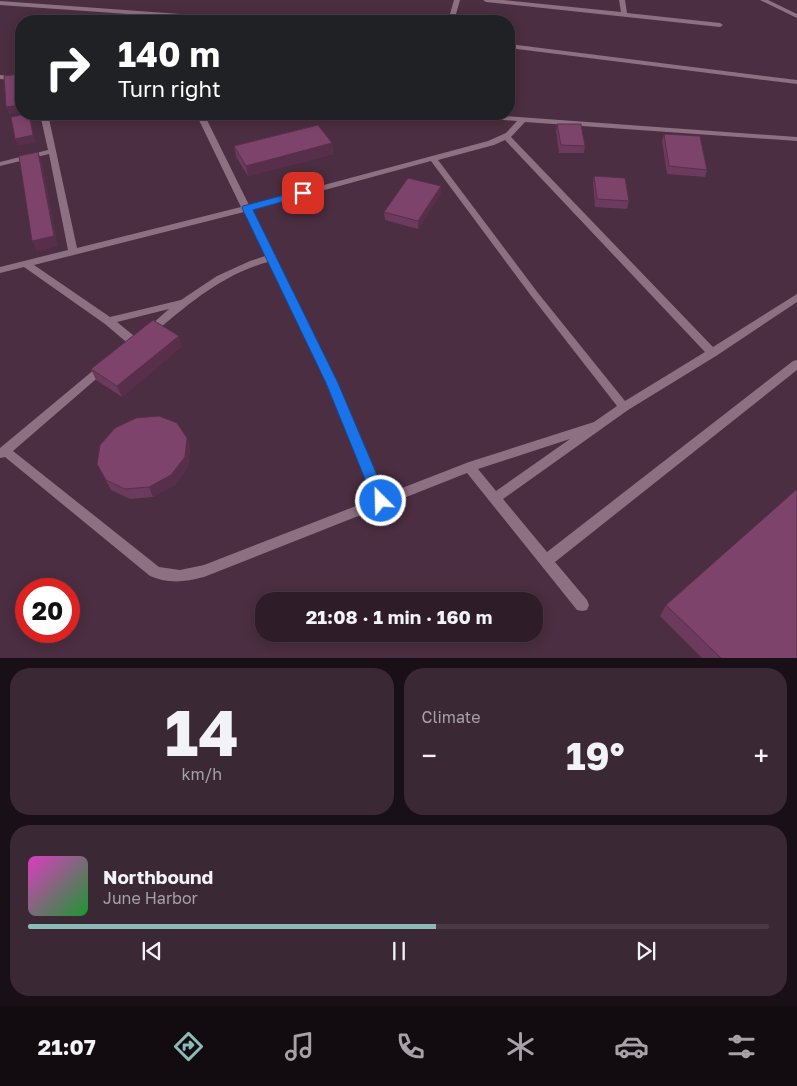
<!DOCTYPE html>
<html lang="en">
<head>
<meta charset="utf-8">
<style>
	:root { --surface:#2e1c28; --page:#3a2934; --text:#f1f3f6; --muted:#a7a1a8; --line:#493a45; --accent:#8bbbb9 }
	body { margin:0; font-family:"Golos Text",sans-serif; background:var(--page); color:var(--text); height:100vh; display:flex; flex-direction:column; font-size:19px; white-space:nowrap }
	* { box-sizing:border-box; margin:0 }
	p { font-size:16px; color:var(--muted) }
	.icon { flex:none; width:28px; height:28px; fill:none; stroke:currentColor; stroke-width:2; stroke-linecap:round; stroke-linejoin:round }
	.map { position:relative; height:658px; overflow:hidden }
	.panel { display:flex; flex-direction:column; gap:10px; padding:10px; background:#190f16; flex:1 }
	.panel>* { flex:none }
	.banner { position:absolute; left:15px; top:15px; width:500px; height:105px; border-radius:20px; box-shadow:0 2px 12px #0003,0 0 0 1px var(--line); background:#202124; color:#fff; overflow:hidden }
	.speed { position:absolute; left:15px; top:578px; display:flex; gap:10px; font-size:25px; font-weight:700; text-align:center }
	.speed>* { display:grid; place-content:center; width:65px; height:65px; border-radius:50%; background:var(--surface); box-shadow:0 2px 12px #0003,0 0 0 1px var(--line); line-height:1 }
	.speed .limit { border:8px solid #d22; background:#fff; color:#111 }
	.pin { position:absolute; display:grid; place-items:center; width:42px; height:42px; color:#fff; margin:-21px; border-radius:10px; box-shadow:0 2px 8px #0006 }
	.me { position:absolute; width:55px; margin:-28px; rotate:337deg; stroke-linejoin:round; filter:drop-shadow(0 0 4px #0008) }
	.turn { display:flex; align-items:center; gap:18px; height:105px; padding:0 20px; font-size:22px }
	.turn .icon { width:65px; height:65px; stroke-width:2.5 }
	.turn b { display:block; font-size:35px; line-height:42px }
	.big { font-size:38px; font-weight:700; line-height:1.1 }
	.panel .tile { flex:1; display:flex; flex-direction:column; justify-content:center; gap:8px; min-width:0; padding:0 18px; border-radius:20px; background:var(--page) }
	.panel .dial { align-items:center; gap:0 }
	.dial b { font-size:65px; line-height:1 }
	.song { display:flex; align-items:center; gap:15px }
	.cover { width:60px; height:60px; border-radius:8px; background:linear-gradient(135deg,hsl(310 70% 55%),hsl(130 70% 35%)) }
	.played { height:5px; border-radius:2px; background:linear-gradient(90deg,var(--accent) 55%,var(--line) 55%) }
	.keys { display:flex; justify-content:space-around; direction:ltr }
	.heat { display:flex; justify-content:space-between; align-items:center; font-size:28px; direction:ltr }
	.panel .tiles { flex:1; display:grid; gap:10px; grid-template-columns:1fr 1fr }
	.tile:last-child { grid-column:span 2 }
	.trip { position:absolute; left:255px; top:592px; width:288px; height:50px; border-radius:20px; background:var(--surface); box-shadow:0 2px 12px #0003,0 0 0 1px var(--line); font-weight:700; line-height:50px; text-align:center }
	.dock { display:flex; height:80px; justify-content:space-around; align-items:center; background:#120b10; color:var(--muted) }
	.dock .icon { width:35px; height:35px }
	.dock .current { color:var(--accent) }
	.dock b { font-size:22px; color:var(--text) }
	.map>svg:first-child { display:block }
</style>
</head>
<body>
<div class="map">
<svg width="797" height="659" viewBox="0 0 797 659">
	<rect width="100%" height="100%" fill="#3e2636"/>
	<path fill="#4b2e41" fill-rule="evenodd" d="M0,0H797V658L0,659ZM21,21H509V114H21ZM26,589H69V631H26ZM264,601H534V634H264Z"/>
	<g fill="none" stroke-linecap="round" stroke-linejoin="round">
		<path fill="#8d7183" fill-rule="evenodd" d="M454,0H460L454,21H448Z
			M483,0H503L621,12L619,0H625L627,13L720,23L723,25L720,27L486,2Z
			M760,0H768L797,14V18Z
			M0,1L250,19L253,21H227L0,5Z
			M509,44L797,80V84L509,48Z
			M0,75L21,77V81L0,79Z
			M40,114H48L77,248L241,207L196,114H204L249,205L488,141L506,133L517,121L447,116L443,114H475L797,137V141L525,122L511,137L713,347L797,294V302L716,356L628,410L503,499L547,552L793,361L797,360V370L555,562L587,600L589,605L587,610L582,611L577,610L467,473L204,577C184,582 170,584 150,576L5,457L0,458V448L101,364H109L110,367L13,451L159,567L180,570L204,565L374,499L327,383L268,262C223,274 188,304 153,334L149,335L144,331L169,309L117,322L139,340L140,343L139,346H131L105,324L24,267L0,273V267L68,250L49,154L0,166V162L48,150ZM505,140L705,352L625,401L538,293L438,160L494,145ZM431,161L532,297L617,406L594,422L469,462L384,495L337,383L251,210ZM244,212L265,256L250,261L217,276L181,300L110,317L34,265ZM570,439L496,491L478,469Z"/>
	</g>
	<path fill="#6c3a5c" d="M557,124L585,146L584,153H559L556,131Z
		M664,134L707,170L705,177L667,174L662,141Z
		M332,143L333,154L248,176L236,157L234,146Z
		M594,176L629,201L627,209L595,207L593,183Z
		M441,186V193L418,229L385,220L384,212Z
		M182,346L122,397L96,380L91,369Z
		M187,438L190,448L188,467L175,485L153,497L130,499L111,490L97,464Z
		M666,605L797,659H703L660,616Z"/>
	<path fill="#582f4b" d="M19,74L21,80V104Z
		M21,105V112L9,114L6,107Z
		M29,114L31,120L36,143L18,146L15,139Z
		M332,143L333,154L248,176L246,166Z
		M38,152L42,162L58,246L37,252L32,241Z
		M441,186V193L418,229V221Z
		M179,336L182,346L122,397L117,386Z
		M187,438L190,448L188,467L175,485L153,497L149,487Z"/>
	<path fill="#7d436b" stroke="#582f4b" d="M19,74L21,105L6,107L4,76Z
		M26,114H29L33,135L15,139L11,117Z
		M557,124H581L585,146L561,145Z
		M318,125L332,143L246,166L234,146Z
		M664,134L700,136L707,170L669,166Z
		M38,152L54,236L32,241L19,156Z
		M594,176L625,178L629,201L597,199Z
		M408,178L441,186L418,221L384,212Z
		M153,320L179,336L117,386L91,369Z
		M159,416L177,423L187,438L185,457L171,475L149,487L125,489L106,480L97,464L100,445L115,428L136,418Z
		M797,489V659H722L666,605Z"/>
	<path fill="#1a73e8" stroke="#114b97" d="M303,190L306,191V195L253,210L338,383L388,501L386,505L381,507L376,505L374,501L326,383L242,208L243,206Z"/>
</svg>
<div class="speed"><div class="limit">20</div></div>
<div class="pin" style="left:303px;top:193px;background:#d93025"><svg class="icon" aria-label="arrive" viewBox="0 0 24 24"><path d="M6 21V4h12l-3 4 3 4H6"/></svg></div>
<svg class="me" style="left:381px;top:501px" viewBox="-20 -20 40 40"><circle r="17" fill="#1a73e8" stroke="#fff" stroke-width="3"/><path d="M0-11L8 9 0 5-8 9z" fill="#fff"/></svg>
<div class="trip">21:08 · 1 min · 160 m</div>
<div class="banner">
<div class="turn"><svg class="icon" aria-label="right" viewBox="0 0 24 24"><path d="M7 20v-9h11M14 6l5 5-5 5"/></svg><div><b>140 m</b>Turn right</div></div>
</div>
</div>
<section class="panel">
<div class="tiles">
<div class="tile dial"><b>14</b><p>km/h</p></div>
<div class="tile"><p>Climate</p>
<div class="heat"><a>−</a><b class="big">19°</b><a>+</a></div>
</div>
<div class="tile">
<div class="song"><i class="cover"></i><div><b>Northbound</b><p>June Harbor</p></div></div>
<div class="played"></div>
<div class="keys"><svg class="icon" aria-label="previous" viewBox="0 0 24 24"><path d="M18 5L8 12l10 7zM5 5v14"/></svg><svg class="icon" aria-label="pause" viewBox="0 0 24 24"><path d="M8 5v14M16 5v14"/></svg><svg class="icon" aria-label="next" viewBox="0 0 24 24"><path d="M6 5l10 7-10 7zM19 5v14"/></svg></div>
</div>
</div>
</section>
<nav class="dock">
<b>21:07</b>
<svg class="icon current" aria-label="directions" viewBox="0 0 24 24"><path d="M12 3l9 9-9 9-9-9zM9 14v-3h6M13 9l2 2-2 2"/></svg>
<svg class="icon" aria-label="music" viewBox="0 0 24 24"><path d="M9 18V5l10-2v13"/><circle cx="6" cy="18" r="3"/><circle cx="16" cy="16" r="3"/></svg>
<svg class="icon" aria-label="phone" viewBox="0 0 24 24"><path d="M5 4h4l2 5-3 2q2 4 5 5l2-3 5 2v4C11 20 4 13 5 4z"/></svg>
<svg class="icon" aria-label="climate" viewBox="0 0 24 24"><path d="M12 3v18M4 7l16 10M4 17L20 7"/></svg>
<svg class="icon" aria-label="car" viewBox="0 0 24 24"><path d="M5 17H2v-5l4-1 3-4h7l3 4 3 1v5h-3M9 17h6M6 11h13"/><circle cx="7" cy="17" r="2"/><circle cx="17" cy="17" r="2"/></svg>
<svg class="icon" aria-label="filters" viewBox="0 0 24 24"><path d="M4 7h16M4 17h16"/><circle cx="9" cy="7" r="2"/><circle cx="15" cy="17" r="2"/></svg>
</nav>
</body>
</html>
